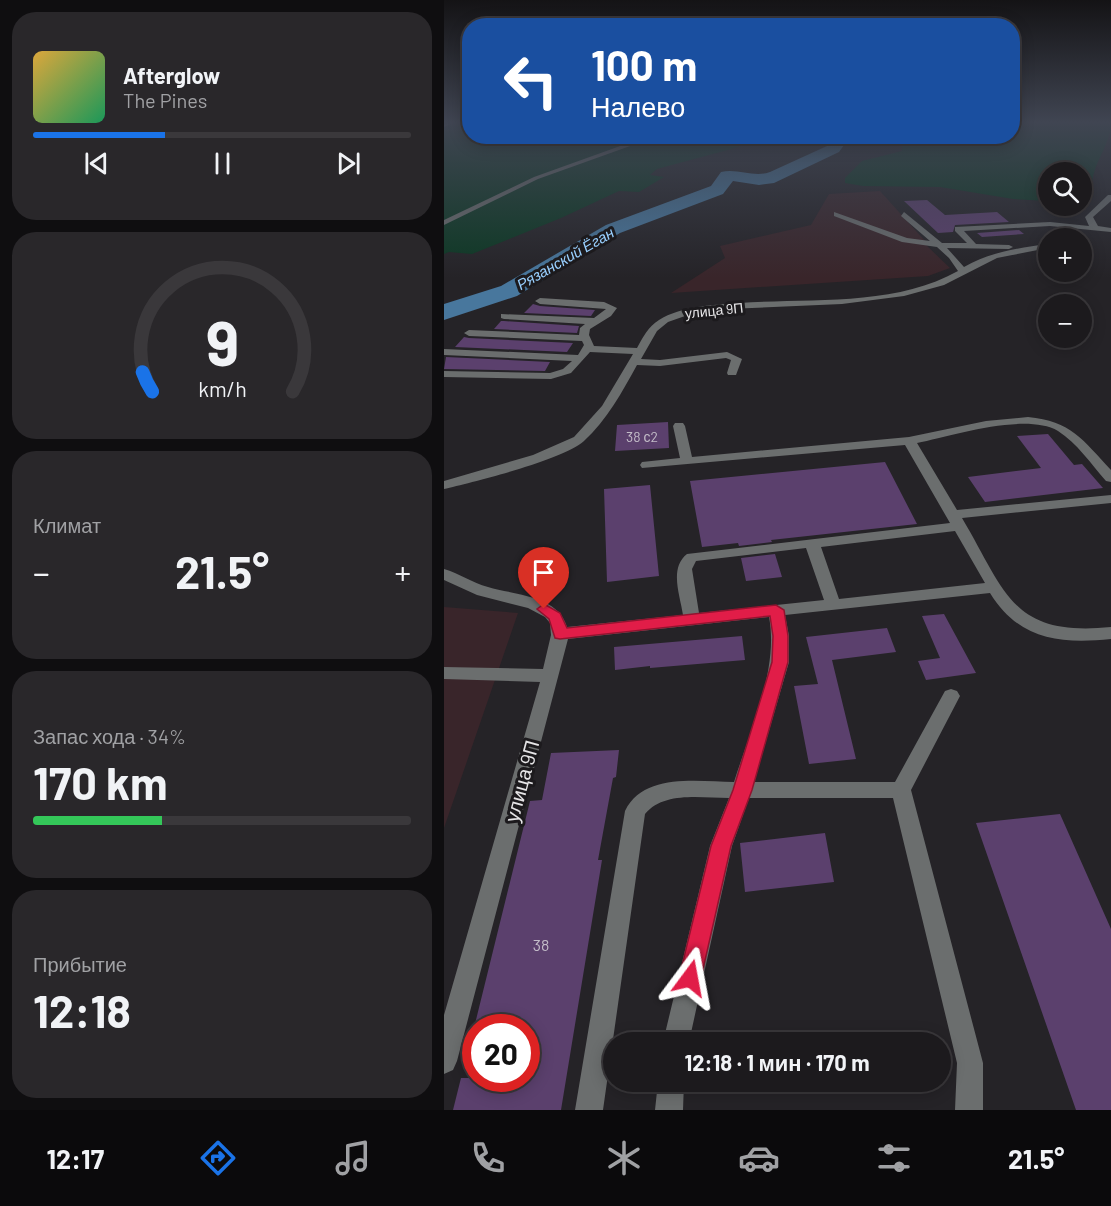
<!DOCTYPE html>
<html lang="ru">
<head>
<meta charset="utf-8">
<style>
	:root { --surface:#1c1a1d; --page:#29272a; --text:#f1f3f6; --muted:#a0a1a4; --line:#3a383b; --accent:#1a73e8 }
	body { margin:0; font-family:Barlow,sans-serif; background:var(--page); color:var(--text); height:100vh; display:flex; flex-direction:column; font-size:22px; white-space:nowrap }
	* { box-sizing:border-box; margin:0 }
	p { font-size:20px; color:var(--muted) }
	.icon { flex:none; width:33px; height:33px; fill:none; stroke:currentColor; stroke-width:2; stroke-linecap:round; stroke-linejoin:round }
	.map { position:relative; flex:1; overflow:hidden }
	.sheet { display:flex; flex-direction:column; gap:12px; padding:12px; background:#0f0e10; width:444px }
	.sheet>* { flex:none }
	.guide { position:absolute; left:18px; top:18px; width:558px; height:126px; border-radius:24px; box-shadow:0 3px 15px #0003,0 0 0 2px var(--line); background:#1a4fa0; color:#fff; overflow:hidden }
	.fabs { position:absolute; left:594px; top:162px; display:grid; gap:12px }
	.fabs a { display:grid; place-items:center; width:54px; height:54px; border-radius:50%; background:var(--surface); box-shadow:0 3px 15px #0003,0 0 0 2px var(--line); font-size:30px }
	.speed { position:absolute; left:18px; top:1014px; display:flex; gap:12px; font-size:30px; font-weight:700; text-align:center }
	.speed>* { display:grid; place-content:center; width:78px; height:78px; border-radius:50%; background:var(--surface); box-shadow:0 3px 15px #0003,0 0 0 2px var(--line); line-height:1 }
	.speed .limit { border:9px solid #d22; background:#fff; color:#111 }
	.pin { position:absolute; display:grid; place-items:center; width:51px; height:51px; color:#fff; margin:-62px -26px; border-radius:50% 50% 50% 0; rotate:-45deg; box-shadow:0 0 6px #0007 }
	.pin .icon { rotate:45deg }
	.me { position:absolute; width:66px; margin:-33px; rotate:13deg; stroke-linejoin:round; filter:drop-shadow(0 0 4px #0008) }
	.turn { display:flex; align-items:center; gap:21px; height:126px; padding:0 30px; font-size:27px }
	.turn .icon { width:78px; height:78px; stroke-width:2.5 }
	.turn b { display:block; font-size:42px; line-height:51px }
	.big { font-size:45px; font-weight:700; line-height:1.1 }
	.sheet .widget { flex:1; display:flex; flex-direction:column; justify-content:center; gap:9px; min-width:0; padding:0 21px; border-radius:24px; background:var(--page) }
	.sheet .dial { align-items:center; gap:0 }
	.dial svg { height:156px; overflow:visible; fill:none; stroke:var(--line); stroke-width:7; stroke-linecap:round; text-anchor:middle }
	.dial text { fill:var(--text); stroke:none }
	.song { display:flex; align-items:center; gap:18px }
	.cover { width:72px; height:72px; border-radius:9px; background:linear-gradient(135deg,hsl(40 70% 55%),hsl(150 70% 35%)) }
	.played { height:6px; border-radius:3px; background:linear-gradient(90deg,var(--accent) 35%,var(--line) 35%) }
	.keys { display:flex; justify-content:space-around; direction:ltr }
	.heat { display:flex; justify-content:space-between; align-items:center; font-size:33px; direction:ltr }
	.charge { height:9px; border-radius:4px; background:linear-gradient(90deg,#34c759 34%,var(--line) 0) }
	.trip { position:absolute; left:159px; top:1032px; width:348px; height:60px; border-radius:30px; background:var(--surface); box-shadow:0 3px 15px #0003,0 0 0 2px var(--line); font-weight:700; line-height:60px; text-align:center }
	.tab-bar { display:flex; height:96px; justify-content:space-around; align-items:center; background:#0b0a0c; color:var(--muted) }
	.tab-bar .icon { width:42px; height:42px }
	.tab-bar .active { color:var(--accent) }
	.tab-bar b { font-size:27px; color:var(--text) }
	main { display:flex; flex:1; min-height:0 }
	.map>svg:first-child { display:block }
</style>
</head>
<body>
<main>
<section class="sheet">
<div class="widget">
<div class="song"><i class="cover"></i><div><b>Afterglow</b><p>The Pines</p></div></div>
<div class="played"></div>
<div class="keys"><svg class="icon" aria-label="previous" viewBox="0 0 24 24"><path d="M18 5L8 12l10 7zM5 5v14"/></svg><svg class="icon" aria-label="pause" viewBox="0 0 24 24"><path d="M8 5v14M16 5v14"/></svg><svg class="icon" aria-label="next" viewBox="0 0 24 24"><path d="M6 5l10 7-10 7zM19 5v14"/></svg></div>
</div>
<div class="widget dial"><svg viewBox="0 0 100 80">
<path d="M14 69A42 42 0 1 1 86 69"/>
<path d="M14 69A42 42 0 0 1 9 59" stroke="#1a73e8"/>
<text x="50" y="56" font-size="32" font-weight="700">9</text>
<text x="50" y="72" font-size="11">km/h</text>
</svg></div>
<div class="widget"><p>Климат</p>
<div class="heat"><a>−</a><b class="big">21.5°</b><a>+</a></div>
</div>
<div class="widget"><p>Запас хода · 34%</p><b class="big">170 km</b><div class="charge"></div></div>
<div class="widget"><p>Прибытие</p><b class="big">12:18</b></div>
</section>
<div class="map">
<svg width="667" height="1110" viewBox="0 0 667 1110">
	<rect width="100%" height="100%" fill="#252327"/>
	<path fill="#39252a" d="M436,191L482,242L481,244L506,268L484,276L227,293L281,258L276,246L367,225L385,194Z
		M0,607L74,613L0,828Z"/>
	<path fill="#0c3823" d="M0,122H25L26,136L308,137L306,142L291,148L213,169L206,175L220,177L195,192L175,191L117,218L28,254L5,252L0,254Z
		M569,122H667C667,142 653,158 649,177C647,185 648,193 643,200L638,201V172H604V201L569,199L496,187L419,186L401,183V178L418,161L458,151V138L460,137L568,136Z"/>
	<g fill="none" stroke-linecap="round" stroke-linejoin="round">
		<path fill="#48779d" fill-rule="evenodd" d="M385,136H400L403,141L395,152L330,183L315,185L289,181L279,194L176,233L73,296L0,320V304L57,286L162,225L267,186L277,172C294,168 310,178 326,172L383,146L387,141Z"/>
	</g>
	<path fill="#5b406d" d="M483,200L501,215L553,212L565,222L511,225L509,232L494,233L460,201Z
		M575,230L580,234L538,237L533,233Z
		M89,304L96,306L151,310L147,316L80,313Z
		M57,321H60L135,326L133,333L50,329Z
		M20,337L25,338L129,343L123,352L11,347Z
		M2,357L106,362L101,371L0,369Z
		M224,422L225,448L171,451L173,425Z
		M604,434L630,465L638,464L659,488L541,502L524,477L597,468L573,436Z
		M441,462L473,524L327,540L328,542L295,546L294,543L258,547L246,481Z
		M206,485L215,576L163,582L160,489Z
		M331,554L338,577L302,581L297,558Z
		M500,614L532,673L482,680L474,661L496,658L478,616Z
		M443,628L452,652L388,660L412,759L365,764L350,686L374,684L362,637Z
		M298,636L301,660L206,668V666L171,670L170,647Z
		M175,750L172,777L169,778L154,860H158L117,1110H9L17,1078H82V1028H30L86,801L98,800L107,753Z
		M616,814L667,929V1110H632L532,823Z
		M381,833L390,882L301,892L296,843Z"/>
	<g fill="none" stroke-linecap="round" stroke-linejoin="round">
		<path fill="#6b6e6e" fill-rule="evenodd" d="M10,122L9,123L0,127V123Z
			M204,136H214L94,179L0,225V220L90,177Z
			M664,195H667V201L649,217L654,226L667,228V232L606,226L520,231L532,244L565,245L569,247L565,249L503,248L520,267C546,252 574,248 604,244V248L553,258L500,285L460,296L398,304L283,309L241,316L224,322L213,331L197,359L216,360L283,352L298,359L292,375H284L283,373L287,360L282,358L216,366L193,365C178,392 163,420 140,441C119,460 30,482 0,489V481L89,455L130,437L158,406L189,354L146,352L127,373L107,379L0,377V371L106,373L119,369L128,361L0,355V349L134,355L140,345L138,341L25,336L20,333L25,330L135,335L136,328L141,324L60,319L57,318V314L150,318L162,309L96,304L91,301L96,298L160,302L173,308L167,316L146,329L145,335L150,346L193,348C199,337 204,327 215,320C237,306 270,305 295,303C366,298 450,307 514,271L505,258L493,247L458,242L390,216V212L463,238L486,241L457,216L460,212L498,243H523L511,231V227L606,222L645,226L641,217Z
			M584,417C627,421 639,440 667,470V482L662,481C647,464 633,443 614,431C581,412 508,436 473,443L513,510L667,495V503L518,518C562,592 567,637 667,627V639C616,644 575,640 546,593L341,615L345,636V662L310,782H451L501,691L507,689L513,691L516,696L467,790L539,1063V1110H511L513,1063L449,798H305L288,846L245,1042H219L266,846L285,798C257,798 220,791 201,814L159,1110H131L181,811C200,772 255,782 290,782C306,731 335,669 325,617L124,639L13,1061L9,1070L0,1074V1015L96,682L0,679V667L99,669L107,635L106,623L101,617L84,608L33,595L0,580V569C15,573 28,583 44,587C70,595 114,595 123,627L239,615C236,595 225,568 243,554L506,523L461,445L198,468L196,465L198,462L236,458L229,426L231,423H239L241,426L248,457L465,437L542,421ZM511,531L541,583L395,599L377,547ZM362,548L380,600L255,613L248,569L252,561Z
			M214,1082H240L239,1110H211Z"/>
	</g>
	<linearGradient id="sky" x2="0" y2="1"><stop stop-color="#141315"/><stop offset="0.44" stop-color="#404552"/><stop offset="1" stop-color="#404552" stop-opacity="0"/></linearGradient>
	<rect width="667" height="278" fill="url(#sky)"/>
	<path fill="#e11d48" stroke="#92132f" stroke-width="1.5" d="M100,604L116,613L123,628L332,605L340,610L344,636V662L308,790L287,846L257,978L254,986L246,989L238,986L235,978L267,846L289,790L328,662L329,636L326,616L116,639L111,638L105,619L93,609Z"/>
	<g text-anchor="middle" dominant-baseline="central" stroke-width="6" stroke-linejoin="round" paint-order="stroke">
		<g font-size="14" fill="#e6e5e7" stroke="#1c1a1d">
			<text transform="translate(270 310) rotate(-6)">улица 9П</text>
		</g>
		<g font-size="14" fill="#c3bcc8">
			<text x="198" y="436">38 с2</text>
		</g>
		<g font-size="15" font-style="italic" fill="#99d0ff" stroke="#1c1a1d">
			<text transform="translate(121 258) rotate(-30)">Рязанский Ёган</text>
		</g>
		<g font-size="16" fill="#c3bcc8">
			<text x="97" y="944">38</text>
		</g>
		<g font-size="20" fill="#e6e5e7" stroke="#1c1a1d">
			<text transform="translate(77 781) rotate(-75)">улица 9П</text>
		</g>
	</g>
</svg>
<div class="fabs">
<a><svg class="icon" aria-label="search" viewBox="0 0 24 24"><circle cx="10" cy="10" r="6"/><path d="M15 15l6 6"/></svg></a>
<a>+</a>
<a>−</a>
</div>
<div class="speed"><div class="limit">20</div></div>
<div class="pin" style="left:100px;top:609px;background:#d93025"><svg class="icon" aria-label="arrive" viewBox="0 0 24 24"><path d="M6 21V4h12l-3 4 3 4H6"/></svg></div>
<svg class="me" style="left:246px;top:978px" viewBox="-20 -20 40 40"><path d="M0-17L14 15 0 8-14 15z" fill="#e11d48" stroke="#fff" stroke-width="4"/></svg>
<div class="trip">12:18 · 1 мин · 170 m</div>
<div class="guide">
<div class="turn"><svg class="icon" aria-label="left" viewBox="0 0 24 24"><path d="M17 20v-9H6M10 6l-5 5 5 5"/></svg><div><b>100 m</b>Налево</div></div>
</div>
</div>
</main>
<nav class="tab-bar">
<b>12:17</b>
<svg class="icon active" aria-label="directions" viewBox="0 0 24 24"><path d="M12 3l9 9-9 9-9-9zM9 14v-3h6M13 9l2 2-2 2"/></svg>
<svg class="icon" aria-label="music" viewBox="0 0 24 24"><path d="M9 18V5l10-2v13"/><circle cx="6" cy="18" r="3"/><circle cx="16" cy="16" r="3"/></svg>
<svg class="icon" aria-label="phone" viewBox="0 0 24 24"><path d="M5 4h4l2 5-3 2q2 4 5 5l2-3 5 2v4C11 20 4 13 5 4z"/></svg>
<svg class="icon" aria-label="climate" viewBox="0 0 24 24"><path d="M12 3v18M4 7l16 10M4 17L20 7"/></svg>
<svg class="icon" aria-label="car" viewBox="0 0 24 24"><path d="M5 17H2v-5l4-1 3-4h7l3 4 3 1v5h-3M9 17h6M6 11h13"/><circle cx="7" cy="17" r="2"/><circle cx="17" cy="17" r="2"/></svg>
<svg class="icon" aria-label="filters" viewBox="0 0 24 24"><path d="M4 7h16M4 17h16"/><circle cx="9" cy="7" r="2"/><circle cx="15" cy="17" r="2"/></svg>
<b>21.5°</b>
</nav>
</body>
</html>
